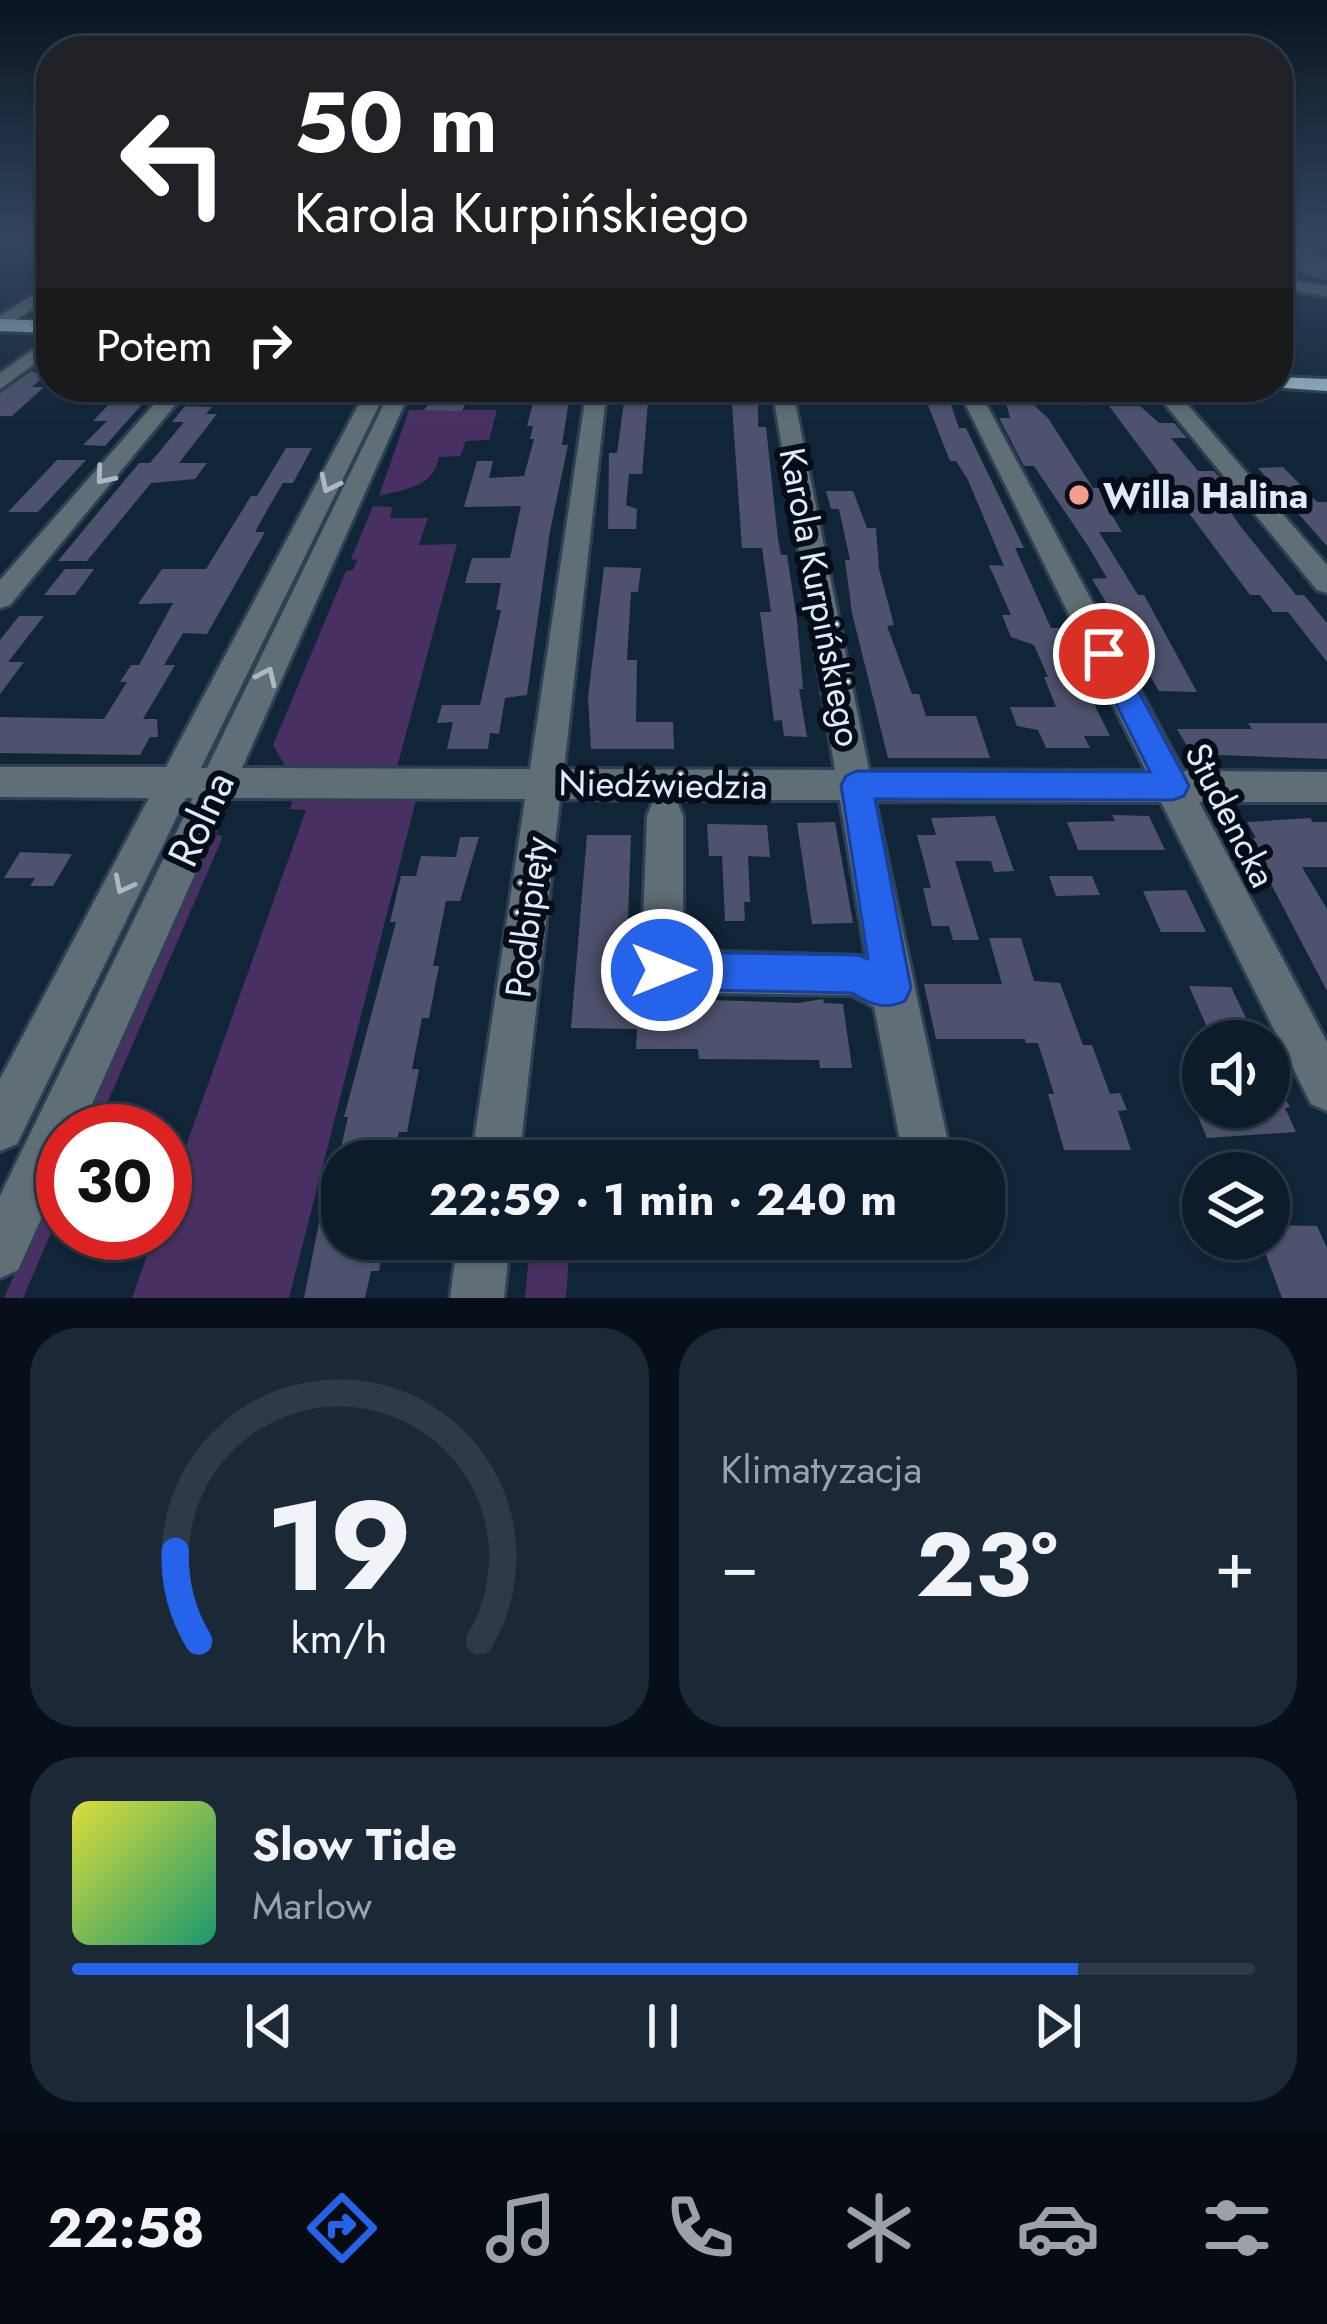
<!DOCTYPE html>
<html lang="pl">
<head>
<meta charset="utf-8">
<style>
	:root { --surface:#0d1c2b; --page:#1b2937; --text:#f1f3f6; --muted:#9aa1a9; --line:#2d3a47; --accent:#2563eb }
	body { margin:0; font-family:Jost,sans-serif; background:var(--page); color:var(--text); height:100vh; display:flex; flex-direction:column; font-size:45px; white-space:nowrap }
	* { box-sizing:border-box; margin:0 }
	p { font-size:39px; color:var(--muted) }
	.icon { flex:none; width:66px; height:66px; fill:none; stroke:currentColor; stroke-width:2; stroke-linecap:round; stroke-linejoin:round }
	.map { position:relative; height:1298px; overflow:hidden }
	.side { display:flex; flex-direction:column; gap:30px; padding:30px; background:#070f18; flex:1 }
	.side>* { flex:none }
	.hud { position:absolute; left:36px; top:36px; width:1257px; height:366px; border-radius:48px; box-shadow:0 3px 9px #0004,0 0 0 3px var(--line); background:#202124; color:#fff; overflow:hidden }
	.tools { position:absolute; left:1182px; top:1020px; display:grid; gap:24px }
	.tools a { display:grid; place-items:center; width:108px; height:108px; border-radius:50%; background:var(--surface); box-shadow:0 3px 9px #0004,0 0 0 3px var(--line); font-size:60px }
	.speed { position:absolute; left:36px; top:1104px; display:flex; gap:24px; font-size:60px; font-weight:700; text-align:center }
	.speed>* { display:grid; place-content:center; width:156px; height:156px; border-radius:50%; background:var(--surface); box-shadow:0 3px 9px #0004,0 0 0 3px var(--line); line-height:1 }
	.speed .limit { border:18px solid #d22; background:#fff; color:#111 }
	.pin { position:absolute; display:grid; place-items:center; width:102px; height:102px; color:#fff; margin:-51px; border:6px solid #fff; border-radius:50%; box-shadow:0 3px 12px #0007 }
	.me { position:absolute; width:132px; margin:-66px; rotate:90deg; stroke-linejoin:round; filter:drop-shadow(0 0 9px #0008) }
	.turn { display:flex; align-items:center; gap:42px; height:252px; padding:0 60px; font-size:54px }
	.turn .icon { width:156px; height:156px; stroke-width:2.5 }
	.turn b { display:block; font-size:84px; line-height:102px }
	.then { display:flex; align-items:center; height:114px; padding:0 60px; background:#0003; gap:24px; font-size:45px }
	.big { font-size:90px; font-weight:700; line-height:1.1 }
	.side .tile { flex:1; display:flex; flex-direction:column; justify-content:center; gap:18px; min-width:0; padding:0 42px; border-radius:48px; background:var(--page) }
	.side .dial { align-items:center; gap:0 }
	.dial svg { height:312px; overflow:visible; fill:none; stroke:var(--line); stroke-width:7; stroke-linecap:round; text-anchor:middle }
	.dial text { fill:var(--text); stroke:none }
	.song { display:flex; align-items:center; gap:36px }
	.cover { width:144px; height:144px; border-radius:18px; background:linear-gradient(135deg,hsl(60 70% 55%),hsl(160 70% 35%)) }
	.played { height:12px; border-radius:6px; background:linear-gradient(90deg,var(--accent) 85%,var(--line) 85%) }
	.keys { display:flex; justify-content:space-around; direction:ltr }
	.heat { display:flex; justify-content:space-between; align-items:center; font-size:66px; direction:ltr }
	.side .tiles { flex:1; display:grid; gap:30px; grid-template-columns:1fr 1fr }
	.tile:last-child { grid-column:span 2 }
	.trip { position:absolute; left:321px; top:1140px; width:684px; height:120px; border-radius:48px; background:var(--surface); box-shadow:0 3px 9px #0004,0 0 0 3px var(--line); font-weight:700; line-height:120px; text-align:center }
	.tab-bar { display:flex; height:192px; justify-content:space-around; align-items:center; background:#050b11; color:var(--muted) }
	.tab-bar .icon { width:84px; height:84px }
	.tab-bar .current { color:var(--accent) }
	.tab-bar b { font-size:54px; color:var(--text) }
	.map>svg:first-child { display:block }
</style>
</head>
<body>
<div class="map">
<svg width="1327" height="1298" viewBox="0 0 1327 1298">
	<rect width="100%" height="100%" fill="#112539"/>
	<path fill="#493062" d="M974,387L1140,392L1159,401L1094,399L1087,406L1058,399L1053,405L1041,398L978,395Z
		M409,410H497L489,440L466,441L460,456L439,457C434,487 405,489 379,496Z
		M373,506L392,507L390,518H428L419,545L457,544L397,767H286L273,745L346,571L353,570L357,560L351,559Z
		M293,799L416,800L289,1298H132L155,1233H165V1205L306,810L290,809Z
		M211,835H221L222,839L95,1131H78Z
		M63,1165V1205L23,1298H4Z
		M529,1255L569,1256L566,1298H525Z"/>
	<path fill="#4e526e" d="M1278,243L1327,257V281L1299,272V277L1278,274Z
		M37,367L32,372L48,373L32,387H44L12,416H0V393Z
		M441,387H473L462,411L424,410Z
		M537,387H571L562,445H568L550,531L527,695L505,698L499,734L490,733L488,749H447L453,722L437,723L442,705H480L501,610H496L501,583H465L472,558H510L521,506L464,507L477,461H493L489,478L524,476L534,439H530L533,426H527Z
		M626,387L758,390V427H766L778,539L781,555H787L797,621L803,689H799L807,737L784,736L782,720L774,721L760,612H771L766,576L762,548H742L732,405L648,402L642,474H629L626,505L637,509L636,529H608L609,453H617Z
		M135,392L145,401L105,446L83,445L107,421H93L114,399H128Z
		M924,395L948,396L959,428H966L1024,548H1015L1051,628H1060L1080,664L1092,688H1086L1110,736H1084L1090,748H1046L1038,730L1017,726L1010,707H1056L1044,677H1048L1034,645L1011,637L1002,615H1011L989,565L1004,566L968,480L956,461H950Z
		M1006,403H1032L1048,418L1093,488H1103L1116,507H1107L1122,532H1099L1138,595H1144L1197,692L1159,691L1092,579L1107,578L1088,546L1034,466H1024L999,418H1010Z
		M185,406L212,407L206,414H217L179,463H207L195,479L151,483L87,561H58L139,463H150L184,422H172Z
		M1109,406H1140L1159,423H1174L1187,438H1171L1198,471H1214L1244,508L1227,507L1241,527L1296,595H1304L1327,623V662L1288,612H1273L1260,595H1250Z
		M286,448H312L293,483H283L270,505L255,532H265L207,634L183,633L164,665H175L143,719H157L158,737H150L140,755L0,753V717L104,719L127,682H120L131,665H139L173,603L138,604L162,569H206L251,496H257Z
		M57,460H86L38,512H8Z
		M1283,467L1317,502H1327V546L1258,468Z
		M826,491H853L867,528H876L879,569L894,625L887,626L912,694H919L926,716H976L990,758H888L852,613L845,560H850L839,509H831Z
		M604,567L641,568L638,592H631L627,660H637L636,722H673L674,749H591L588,697Z
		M65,569H94L75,595H44Z
		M19,616H44L8,662H24L0,694V640Z
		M1248,723H1327V759L1192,754L1177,729H1252Z
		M1112,815L1149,816L1165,850H1078L1067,822L1115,821Z
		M995,816L1014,871L994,872L991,861H955L979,940H953L949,926H932L923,888H931L917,835H936L931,818Z
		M1310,818L1313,822H1327V867H1302L1327,909V991L1247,838H1256L1247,822Z
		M835,822L853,923L812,924L797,823Z
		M707,824L767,825L770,857L748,856L750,902H744L745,921H725L722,856H709Z
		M587,835H631L627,948L609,954L603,969L611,990L628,997L798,1003L823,999L824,1003L843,1004L852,1068H820L819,1060L699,1059L698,1049H636L637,1029L571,1028Z
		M460,837H479L460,901H446L433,966H439L429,1018H422L412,1069H419L407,1132H399L393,1161H338L348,1117H344L396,922H390L401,876H416L421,856L456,857Z
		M20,852L72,854L53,886H30L35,878H4Z
		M1049,876H1092L1100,895L1056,896Z
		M1186,890L1206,932H1161L1143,891Z
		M989,938H1021L1034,981L1060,983L1083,1045H1092L1110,1094L1120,1093L1127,1110L1118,1111L1131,1150H1064L1048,1094H1054L1038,1043H1026L1025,1039H936L924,984H1002Z
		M1189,986L1231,987L1254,1034H1248L1251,1041H1213Z
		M1269,1073L1290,1107L1285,1108L1296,1132L1207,1138L1194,1107H1269Z
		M342,1191V1239H385L379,1271H371L365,1298H304L325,1193Z
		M1269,1225L1317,1226L1327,1248V1298H1282L1260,1239H1269Z"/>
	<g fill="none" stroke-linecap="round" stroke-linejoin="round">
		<g stroke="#2e4154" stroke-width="6">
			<path id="minor" d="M1278,278L1327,286V296L1278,288Z
				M51,284V297L0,330V316Z
				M51,337V352L0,389V373Z
				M169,387H190L10,605L0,608V580Z
				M368,387H388L201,768H207L392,387H412L242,768L530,769L587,387H607L564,769L835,770L772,387H792L869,770L1146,771L957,387H977L1183,771L1327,772V802H1199L1327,1042V1111L1311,1104L1161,802L875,801L952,1161H904L874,1007L852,995L628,992L613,986L607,971L613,956L642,950L647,816L652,804L665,800L560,799L519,1161H471L525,799L229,798L80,1131H63V1170L18,1270L0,1278V1196L193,798H186L17,1144L0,1151V1079L149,798L0,797V767H166ZM665,800H840L866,956L683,951V816L678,804Z
				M1151,387H1172L1327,565V593L1317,590Z
				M458,1239H510L504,1298H450Z"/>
		</g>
		<g stroke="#2e4154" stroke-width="6">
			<path id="major" d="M0,319L51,321V333L0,331Z
				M1278,377L1327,379V391L1271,387H1278Z"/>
		</g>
		<use href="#minor" fill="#606f75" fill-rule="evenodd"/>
		<use href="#major" fill="#9bbcc8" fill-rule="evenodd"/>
	</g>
	<defs><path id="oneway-chevron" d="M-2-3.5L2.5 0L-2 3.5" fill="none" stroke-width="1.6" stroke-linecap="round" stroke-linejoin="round" transform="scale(3)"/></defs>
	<g stroke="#acb9c4">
		<use href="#oneway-chevron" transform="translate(104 476) rotate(130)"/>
		<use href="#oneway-chevron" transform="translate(329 484) rotate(116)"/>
		<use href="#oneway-chevron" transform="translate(267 676) rotate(-65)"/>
		<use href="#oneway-chevron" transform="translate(123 885) rotate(117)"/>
	</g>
	<linearGradient id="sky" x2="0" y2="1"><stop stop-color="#09141f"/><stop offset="0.57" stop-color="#32465f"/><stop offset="1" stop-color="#32465f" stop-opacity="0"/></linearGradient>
	<rect width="1327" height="423" fill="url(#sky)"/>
	<path fill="#2563eb" stroke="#184099" stroke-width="3" d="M1104,643L1114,646L1184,776L1189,786L1184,796L1173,800L875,799L911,988L905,1001C885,1010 871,1005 852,993L662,989L649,984L643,970L649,957L662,952L858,955L868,959L841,785L846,776L857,771L1150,772L1091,654Z"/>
	<circle fill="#f59d8f" stroke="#060d16" stroke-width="4.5" cx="1079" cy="495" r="12"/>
	<g text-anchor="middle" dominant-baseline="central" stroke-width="12" stroke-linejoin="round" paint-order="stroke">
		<g font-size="36" font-weight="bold" fill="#dfebf9" stroke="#060d16" text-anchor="start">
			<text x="1103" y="495">Willa Halina</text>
		</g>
		<g font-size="36" fill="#dfebf9" stroke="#060d16">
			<text transform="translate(821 597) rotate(79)">Karola Kurpińskiego</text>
			<text transform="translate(663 784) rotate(1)">Niedźwiedzia</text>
			<text transform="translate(1231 815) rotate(63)">Studencka</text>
			<text transform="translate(527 917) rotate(-83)">Podbipięty</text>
		</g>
		<g font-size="42" fill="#dfebf9" stroke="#060d16">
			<text transform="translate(201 819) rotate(-65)">Rolna</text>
		</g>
	</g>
</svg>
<div class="tools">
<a><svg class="icon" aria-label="sound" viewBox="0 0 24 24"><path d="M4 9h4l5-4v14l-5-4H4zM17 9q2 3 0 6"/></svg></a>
<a><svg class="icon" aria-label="layers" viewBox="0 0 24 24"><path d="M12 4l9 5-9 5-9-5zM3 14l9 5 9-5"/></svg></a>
</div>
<div class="speed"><div class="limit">30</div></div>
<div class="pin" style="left:1104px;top:654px;background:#d93025"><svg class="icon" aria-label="arrive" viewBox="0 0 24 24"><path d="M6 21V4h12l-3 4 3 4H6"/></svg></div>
<svg class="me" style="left:662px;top:970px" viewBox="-20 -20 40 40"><circle r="17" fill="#2563eb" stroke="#fff" stroke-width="3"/><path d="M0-11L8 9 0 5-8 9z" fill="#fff"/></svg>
<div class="trip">22:59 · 1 min · 240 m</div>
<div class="hud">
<div class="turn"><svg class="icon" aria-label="left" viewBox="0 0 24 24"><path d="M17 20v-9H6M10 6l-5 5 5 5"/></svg><div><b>50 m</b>Karola Kurpińskiego</div></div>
<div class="then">Potem<svg class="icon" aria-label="right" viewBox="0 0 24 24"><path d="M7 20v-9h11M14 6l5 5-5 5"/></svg></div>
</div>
</div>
<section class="side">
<div class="tiles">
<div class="tile dial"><svg viewBox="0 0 100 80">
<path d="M14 69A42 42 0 1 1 86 69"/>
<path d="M14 69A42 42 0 0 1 8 46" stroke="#2563eb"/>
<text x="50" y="56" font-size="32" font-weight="700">19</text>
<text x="50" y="72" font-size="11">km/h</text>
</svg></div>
<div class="tile"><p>Klimatyzacja</p>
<div class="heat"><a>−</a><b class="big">23°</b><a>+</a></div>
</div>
<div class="tile">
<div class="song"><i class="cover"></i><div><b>Slow Tide</b><p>Marlow</p></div></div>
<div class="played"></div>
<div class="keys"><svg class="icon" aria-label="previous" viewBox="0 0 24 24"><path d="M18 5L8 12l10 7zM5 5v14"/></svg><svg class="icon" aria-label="pause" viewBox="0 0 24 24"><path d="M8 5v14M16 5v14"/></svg><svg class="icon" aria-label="next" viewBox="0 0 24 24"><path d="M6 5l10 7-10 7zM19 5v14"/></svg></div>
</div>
</div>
</section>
<nav class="tab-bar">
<b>22:58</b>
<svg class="icon current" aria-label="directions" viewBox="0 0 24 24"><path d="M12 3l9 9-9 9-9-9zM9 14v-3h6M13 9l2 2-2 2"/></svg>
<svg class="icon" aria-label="music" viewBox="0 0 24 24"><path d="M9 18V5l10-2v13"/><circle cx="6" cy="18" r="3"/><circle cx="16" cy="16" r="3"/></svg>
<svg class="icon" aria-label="phone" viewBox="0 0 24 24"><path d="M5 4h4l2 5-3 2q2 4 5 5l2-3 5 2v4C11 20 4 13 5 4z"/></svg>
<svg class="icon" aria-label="climate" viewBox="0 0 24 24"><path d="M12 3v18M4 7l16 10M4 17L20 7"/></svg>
<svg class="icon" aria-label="car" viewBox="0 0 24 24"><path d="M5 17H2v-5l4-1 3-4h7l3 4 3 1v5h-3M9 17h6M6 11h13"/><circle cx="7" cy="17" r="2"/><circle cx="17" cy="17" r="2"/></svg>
<svg class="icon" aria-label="filters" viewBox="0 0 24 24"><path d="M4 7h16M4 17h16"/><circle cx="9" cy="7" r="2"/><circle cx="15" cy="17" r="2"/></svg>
</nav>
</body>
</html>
